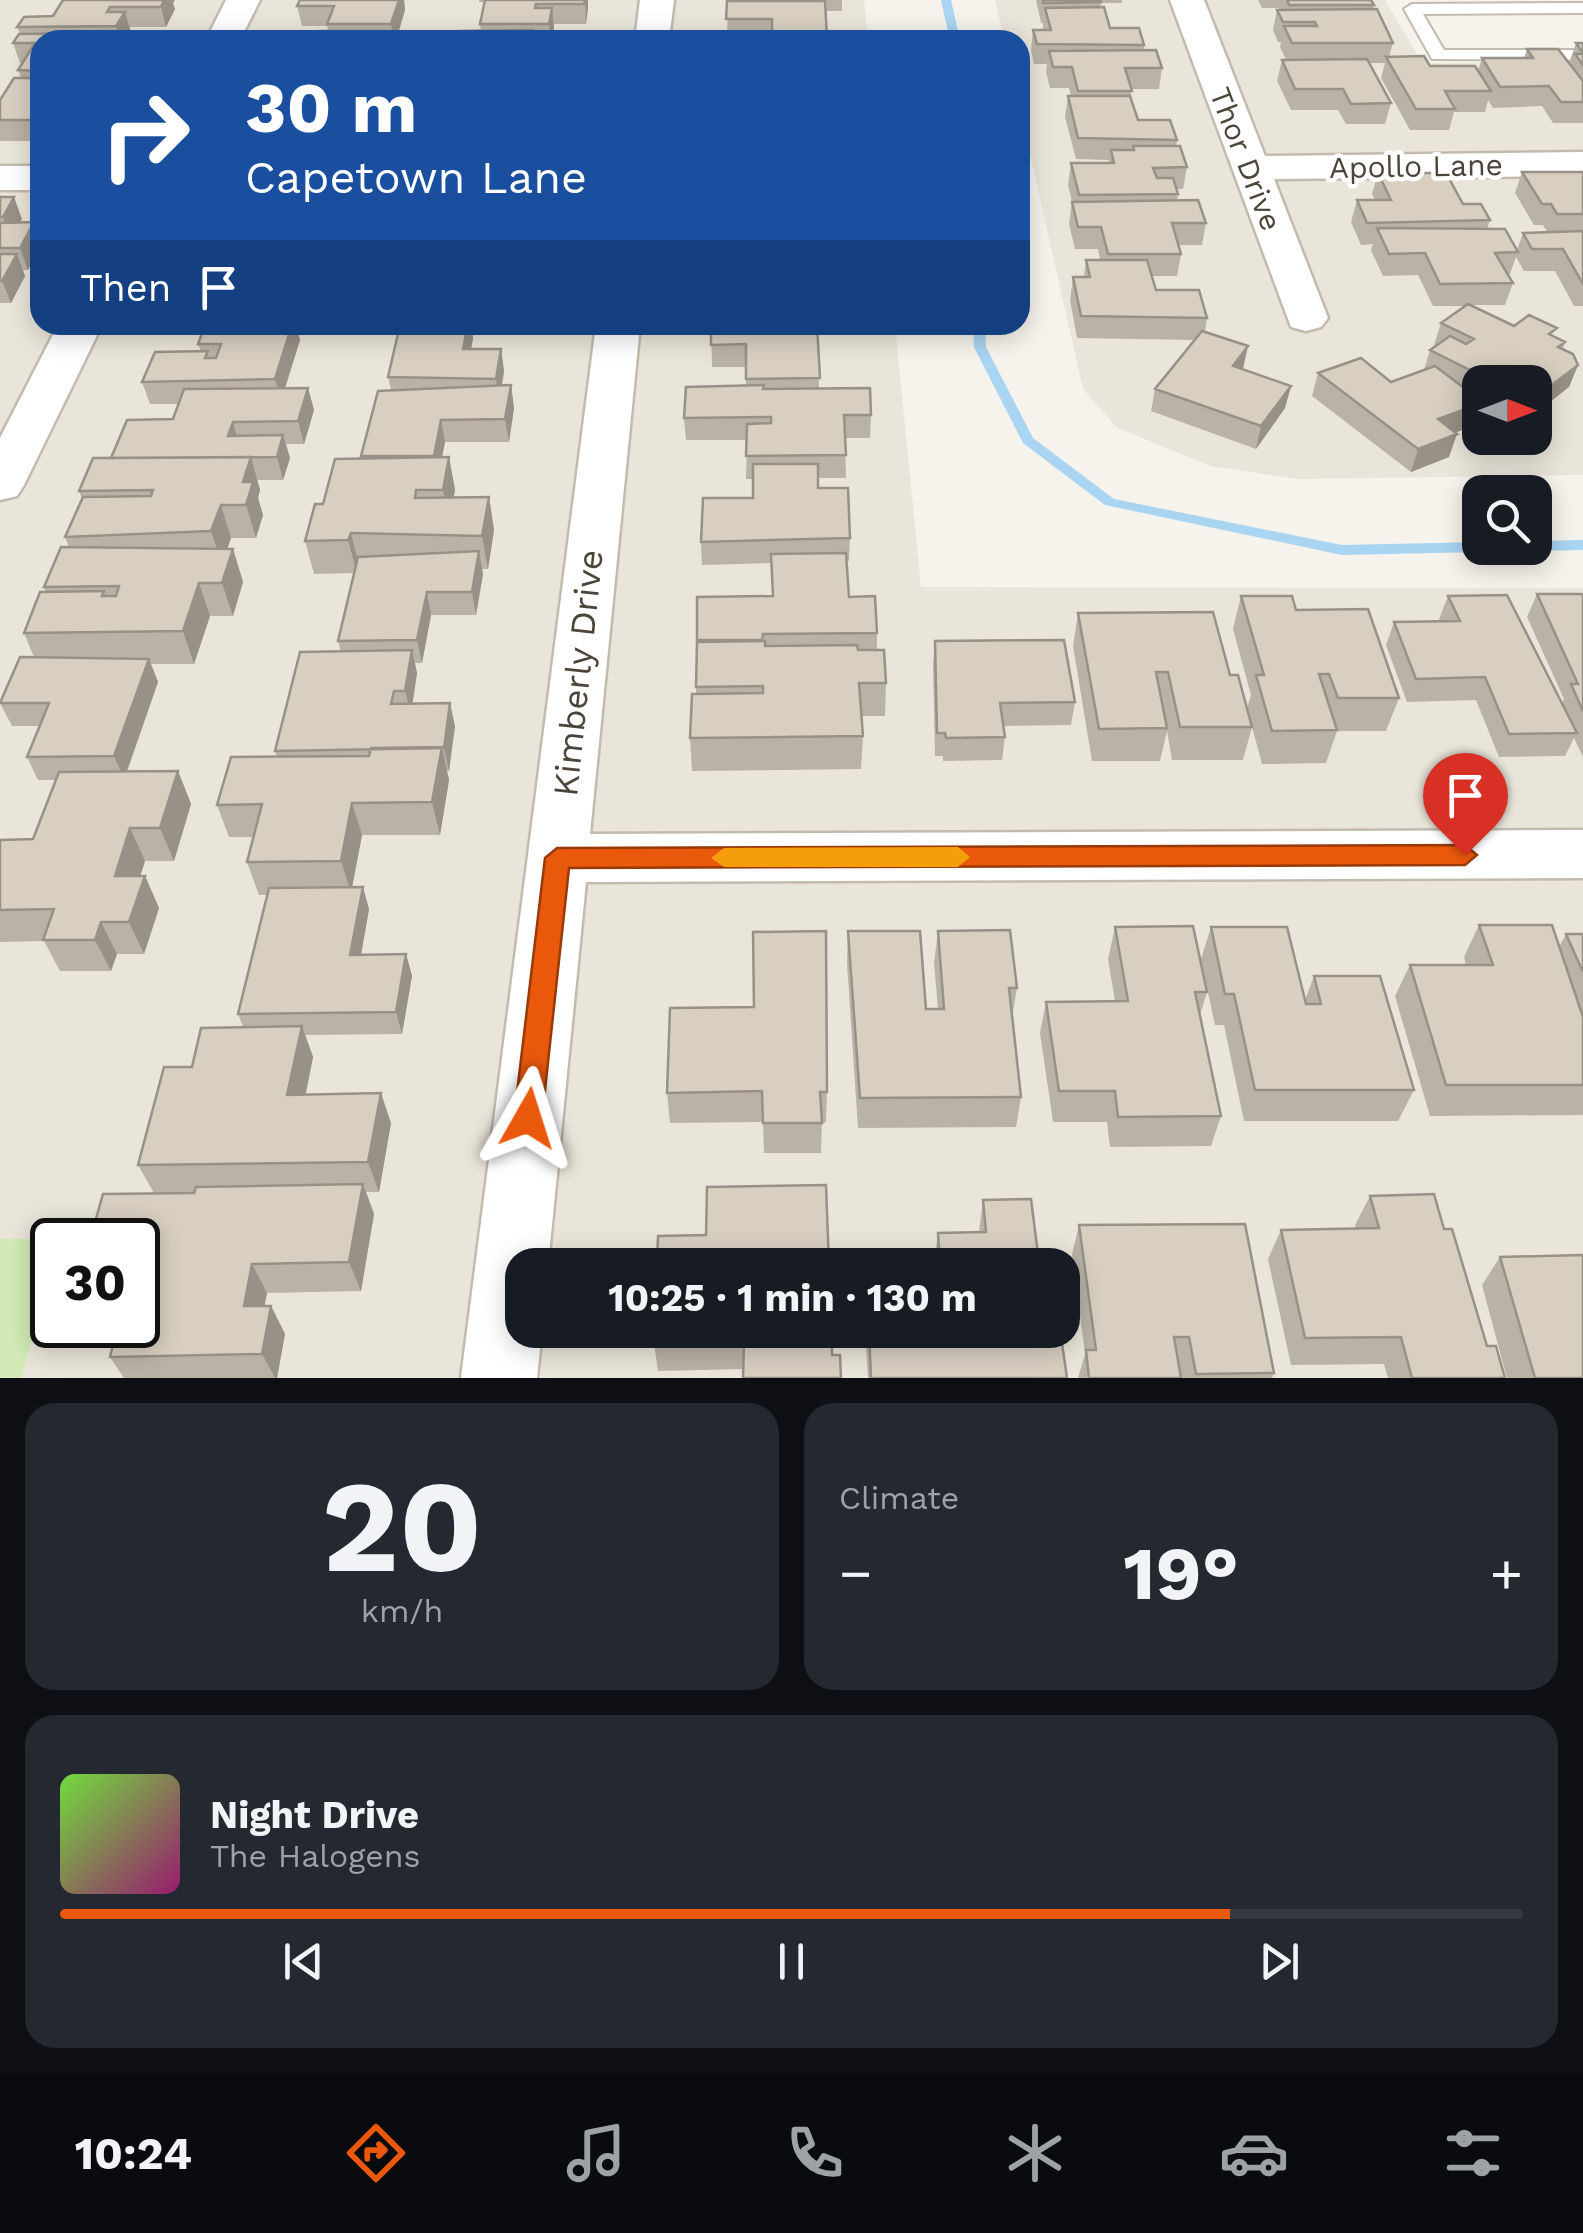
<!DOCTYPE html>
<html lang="en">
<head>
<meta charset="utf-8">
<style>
	:root { --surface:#171b24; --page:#242831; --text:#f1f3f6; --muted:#9ea1a6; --line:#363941; --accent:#ea580c }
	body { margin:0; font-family:"Work Sans",sans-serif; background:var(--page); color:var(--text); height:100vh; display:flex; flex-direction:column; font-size:38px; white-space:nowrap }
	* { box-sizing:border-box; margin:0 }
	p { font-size:32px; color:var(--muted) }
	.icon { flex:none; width:55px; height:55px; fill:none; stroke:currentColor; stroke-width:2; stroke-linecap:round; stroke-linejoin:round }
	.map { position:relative; height:1378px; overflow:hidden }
	.details { display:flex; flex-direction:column; gap:25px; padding:25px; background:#0d0f14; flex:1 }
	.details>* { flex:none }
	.hud { position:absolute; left:30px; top:30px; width:1000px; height:305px; border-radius:30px; box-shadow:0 5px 25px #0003; background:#1a4fa0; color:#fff; overflow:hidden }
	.needle { width:65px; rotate:90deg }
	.controls { position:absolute; left:1462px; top:365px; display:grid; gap:20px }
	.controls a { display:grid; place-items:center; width:90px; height:90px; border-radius:20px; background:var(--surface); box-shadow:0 5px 25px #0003; font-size:50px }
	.speed { position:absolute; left:30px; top:1218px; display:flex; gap:20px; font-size:50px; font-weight:700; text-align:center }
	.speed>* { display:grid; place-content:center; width:130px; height:130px; border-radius:50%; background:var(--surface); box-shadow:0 5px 25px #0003; line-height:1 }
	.speed .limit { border:5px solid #111; border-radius:15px; background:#fff; color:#111 }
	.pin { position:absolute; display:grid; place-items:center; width:85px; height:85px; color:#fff; margin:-102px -42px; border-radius:50% 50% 50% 0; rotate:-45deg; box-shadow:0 0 10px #0007 }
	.pin .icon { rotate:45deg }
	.me { position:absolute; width:110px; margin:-55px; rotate:6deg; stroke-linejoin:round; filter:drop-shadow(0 0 8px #0008) }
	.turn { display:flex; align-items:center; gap:35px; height:210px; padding:0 50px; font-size:45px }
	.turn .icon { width:130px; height:130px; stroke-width:2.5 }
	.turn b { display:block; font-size:70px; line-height:85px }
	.then { display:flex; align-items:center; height:95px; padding:0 50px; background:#0003; gap:20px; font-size:38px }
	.big { font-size:75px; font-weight:700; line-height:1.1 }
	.details .widget { flex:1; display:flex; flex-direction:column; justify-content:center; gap:15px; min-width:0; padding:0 35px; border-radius:30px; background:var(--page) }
	.details .dial { align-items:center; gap:0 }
	.dial b { font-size:130px; line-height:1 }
	.song { display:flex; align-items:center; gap:30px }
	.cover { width:120px; height:120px; border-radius:15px; background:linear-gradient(135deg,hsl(100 70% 55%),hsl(320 70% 35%)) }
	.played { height:10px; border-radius:5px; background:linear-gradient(90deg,var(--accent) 80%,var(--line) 80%) }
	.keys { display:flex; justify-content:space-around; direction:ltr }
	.heat { display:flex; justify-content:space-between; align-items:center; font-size:55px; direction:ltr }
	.details .tiles { flex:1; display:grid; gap:25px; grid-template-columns:1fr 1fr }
	.widget:last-child { grid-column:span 2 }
	.trip { position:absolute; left:505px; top:1248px; width:575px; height:100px; border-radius:30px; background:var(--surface); box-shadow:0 5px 25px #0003; font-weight:700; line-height:100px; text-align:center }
	.menu { display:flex; height:160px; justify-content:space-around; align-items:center; background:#090b0e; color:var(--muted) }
	.menu .icon { width:70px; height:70px }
	.menu .on { color:var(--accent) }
	.menu b { font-size:45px; color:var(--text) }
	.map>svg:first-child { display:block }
</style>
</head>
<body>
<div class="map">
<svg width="1583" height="1378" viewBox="0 0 1583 1378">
	<rect width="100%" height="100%" fill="#f6f3ec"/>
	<path fill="#eae5da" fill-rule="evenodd" d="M0,0H864L868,40H40V325H895L921,587L1583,588V1378H21L52,1274V1325H138V1240L0,1239ZM522,1265H1062V1330H522Z
		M995,0H1385L1422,63H1583V475L1298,479L1210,466L1116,427L1083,389L1020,110V40H1004ZM1480,382H1535V438H1480Z"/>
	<path fill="#d2eab5" d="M63,1238L52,1240V1274L21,1378H0V1239Z"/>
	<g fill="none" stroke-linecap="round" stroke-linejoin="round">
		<path fill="#a9d4f2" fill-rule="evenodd" d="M941,0H951L960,40H950Z
			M973,325H985L986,347L1033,438L1114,499L1342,545L1480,542V548H1487L1480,552L1342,555L1105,505L1023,443L974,347Z
			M1583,540V550L1535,551L1529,548H1535V541Z"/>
		<g stroke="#c2bbae" stroke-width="4">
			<path id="service" d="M1583,3V13L1423,14L1444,50H1583V60L1432,59L1404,9L1412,4Z"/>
		</g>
		<g stroke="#c2bbae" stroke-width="5">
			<path id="minor" d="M226,0H260L240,40H206Z
				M640,0H674L669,40H635Z
				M1170,0H1204L1265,156L1583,152V176L1274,179L1328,318L1321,327L1306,331L1291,327Z
				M0,166H40V190H0Z
				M58,325H102L24,485L17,496L0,500V438Z
				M596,325H640L590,834L1583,830V878L586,882L548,1265H522V1330H542L537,1378H461Z"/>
		</g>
		<use href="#service" fill="#fff" fill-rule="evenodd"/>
		<use href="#minor" fill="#fff" fill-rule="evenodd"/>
	</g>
	<path fill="#bab2a6" d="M63,0L173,3L175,9L166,27H129L131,32L126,40H40V141H0V100L21,78L18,70L23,63H20L13,43L20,34L17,27L53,16Z
		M300,0H404L405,10L396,40H316L328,31L327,26H302L297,6Z
		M479,0H588V8L586,24H554L552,40H457L481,31L480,24L485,2H479Z
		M728,0H842V11H826L827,40L727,39Z
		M1036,0H1122V3H1101L1100,7L1110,28L1144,45V50L1162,68L1159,89H1131V97L1138,120L1177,140L1176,146L1187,167L1183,189H1177L1178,194L1177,201L1206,223L1202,245H1178L1181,254L1177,276H1152L1156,290L1207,318L1205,332L1243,369L1291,386L1285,408L1256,449L1151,411L1155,389L1195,340L1077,338L1070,300L1073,277H1084L1086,260H1100L1098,249H1075L1069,224L1072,202L1068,185L1071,163H1109V160L1076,159L1065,117L1068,96H1071L1069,88H1050L1046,72L1047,64H1034L1031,50L1033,30H1043V23H1041Z
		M1258,0H1371L1374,5L1373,9L1393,43L1389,57L1430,66L1478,71L1482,58H1524L1527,49L1569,63L1576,43H1583V123H1553L1542,106L1493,108L1488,100L1485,112H1454L1449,130H1410L1381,78L1385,63H1369L1391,103L1385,124H1346L1338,110H1291L1277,81L1282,60H1286L1280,47L1281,42H1278L1273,30L1277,10L1280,8H1262Z
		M1522,172H1583V306H1574L1555,271H1524L1516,257L1510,274H1508L1513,283L1505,305H1472L1514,326L1554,337L1565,342L1563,349L1578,365L1569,387L1535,382H1480V412L1475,425L1455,433L1449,457L1411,472L1312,396L1318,373L1391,382L1424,370L1430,350L1436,346L1434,345L1441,323L1466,306H1433L1418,275L1383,276L1371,250L1373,244L1361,245L1351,222L1357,200H1375L1372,194L1378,173L1463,204L1490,220L1487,229L1517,250L1523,233L1547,232L1543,225H1534L1515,193Z
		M0,197L22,219L20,222L40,239V247L28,270H23L25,276L11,303H0Z
		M205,325H303L301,330L298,331L300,340L285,388H308L314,410L304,444H286L290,458L283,480H257L260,490L258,498L263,515L256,538H231L227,549H233L243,582L233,616H210L194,664H151L158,682L127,772L178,771L191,804L174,861H145L140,876H145L159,908L144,954H117L111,971H60L44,941L0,942V840L33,839L56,780H38L27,757L39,726H12L0,703L34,657L24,633L46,592L44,587L69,547L65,537L82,499L79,491L111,458L173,419L179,404H150L142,382L201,351L198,344Z
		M400,325H490L489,332H472L473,338L471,349H501L504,371L502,386L511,385L514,408L509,442H445L442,457H449L455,490L453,498L489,497L494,530L488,569H482L483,574L476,615H431L422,663H415L417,673L412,704L455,726L449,771H447L449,780L440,835H362L352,887L369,909L361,955L406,954L412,976L402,1034L305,1035L313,1057L306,1094L391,1123L379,1192H366L374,1214L361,1291L267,1293L264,1306H271L285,1334L277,1378H124L110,1357L154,1193L138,1165L192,1067L243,1027L238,1014L267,895H259L247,862L254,837H229L217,805L277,757L275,751L341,652L338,641L354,573L314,574L305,541L323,504L362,458L391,390L388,377Z
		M711,325H836V329L817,330L819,388L871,415L870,438H845L846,478H818V488L850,538L849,561H846L849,597L877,633V650L886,683L885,716H861L863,736L861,769L692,771L690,738L696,694L697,597L772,596V563L702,565L701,542L753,498V479H746L747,440H686L684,418L746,386V367H712Z
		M1537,594L1583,596V757L1574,738L1565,756L1499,757L1476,700L1407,702L1386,645L1394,622L1440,621L1439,619L1448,596L1562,703L1564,699L1527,617Z
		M1241,596L1296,610L1399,698L1386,731H1337L1326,763L1262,764L1247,708L1251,695L1233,629Z
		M1078,613L1230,675L1252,727L1243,760H1172L1167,731L1160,761H1092L1073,646Z
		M935,641L1075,702L1071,725L1003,726L1005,737L1002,760L943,761V756H935L933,664Z
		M1479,925L1559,947L1566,934H1583V1115L1430,1116L1395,996L1410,965H1466L1464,957Z
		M1115,927L1207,992L1200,1015L1221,1116L1211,1146L1110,1147L1107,1122H1053L1040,1033L1046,1002L1115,1001L1108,959Z
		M1211,927L1305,1000L1314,976L1414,1090L1398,1121H1244L1224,1025H1215L1201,959Z
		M848,931L926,1009H938L934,963L938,931L1017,988L1012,1018L1021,1097L1016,1127L858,1128L847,963Z
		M670,1008L827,1092L826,1122L822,1123L821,1153H764L763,1122L670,1123L667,1093Z
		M1370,1196L1444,1229L1487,1346L1505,1378H1388L1384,1364L1291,1365L1268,1259L1281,1230L1356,1228L1355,1225Z
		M983,1200L1039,1262L934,1263L938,1233L979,1232Z
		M1079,1225L1274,1373L1272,1378H1078L1085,1354L1072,1254Z
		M1500,1257L1583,1378H1507L1482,1285Z
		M832,1330V1355L744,1369L658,1371L654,1344Z
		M865,1330H1054L1056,1343L1067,1378H868Z"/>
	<path fill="#979187" d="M164,0H175L173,3L175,9L166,27L161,7Z
		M399,0H404L405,10L396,40H394L391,24Z
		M585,0H588V8L586,24Z
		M552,8L554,28L551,40L549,24Z
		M125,12L131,32L126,40H120L116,26Z
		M14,197L22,219L11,239L3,217Z
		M34,222L40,239V247L28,270L20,248Z
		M17,254L25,276L11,303L2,281Z
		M292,325H296L300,340L281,401L275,379Z
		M468,325H471L473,338L467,372L463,349Z
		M1248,346L1243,369L1233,366Z
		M501,349L504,371L499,402L496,379Z
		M1578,365L1569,387L1535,414V398Z
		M511,385L514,408L509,442L505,419Z
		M1291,386L1285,408L1256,449L1261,426Z
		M308,388L314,410L304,444L298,421Z
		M1480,404V412L1475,425L1430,442L1438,419Z
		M441,420L445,442L438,478L434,456Z
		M233,422L239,445L228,436Z
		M1457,434L1449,457L1411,472L1418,449Z
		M283,435L290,458L283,480L277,457Z
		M251,457L260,490L258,498L263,515L256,538L246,505L243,482Z
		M449,457L455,490L449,523L443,490Z
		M489,497L494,530L488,569L482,536Z
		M221,505L231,538L222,564L211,531Z
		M351,533L359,566L357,573L348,540Z
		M233,549L243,582L233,616L222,583Z
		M479,551L483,574L476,615L472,592Z
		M199,583L210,616L194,664L183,631Z
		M427,592L431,615L422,663L417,640Z
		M412,650L417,673L411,714L405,691Z
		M149,659L158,682L124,779L114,756Z
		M450,703L455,726L449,771L444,748Z
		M442,747L449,780L440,835L432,802Z
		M178,771L191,804L174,861L160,828Z
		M352,803L362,835L351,893L341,861Z
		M130,828L145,861L130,908L115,876Z
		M145,876L159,908L144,954L129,922Z
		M363,887L369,909L357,977L350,955Z
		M101,922L117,954L111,971L95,940Z
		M406,954L412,976L402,1034L396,1012Z
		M302,1026L313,1057L299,1125L287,1095Z
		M381,1093L391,1123L379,1192L368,1162Z
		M363,1184L374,1214L361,1291L349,1262Z
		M252,1264L267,1293L259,1334L244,1306Z
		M271,1306L285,1334L277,1378H275L262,1354Z"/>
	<path fill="#d8cfc1" stroke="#979187" stroke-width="2.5" d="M63,0H164L161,7H110L107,12H125L116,26L17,27L24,17L53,16Z
		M300,0H399L391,24H327L334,6H297Z
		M485,0H585L584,4H536L535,8H552L549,24H480Z
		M1043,0H1100L1101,2L1043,3Z
		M1287,0H1371L1374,5H1289Z
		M727,1H825L827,38H772V19H726Z
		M1104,7L1110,28H1139L1144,45L1037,44L1033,30H1051L1045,8Z
		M1377,9L1393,43H1292L1284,26H1317L1315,22H1283L1277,10Z
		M533,30L531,40H457L459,31Z
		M319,31H389L387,40H316Z
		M96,33L92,40H40V71L18,70L35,43H13L19,34Z
		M1576,43H1583V53Z
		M1527,49H1558L1583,81V102H1561L1549,86L1500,87L1482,58H1533Z
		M1156,50L1162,68H1125L1132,91H1078L1072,67H1053L1049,51Z
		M1575,54H1583V65Z
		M1424,56L1430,66H1475L1491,91H1445L1455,109H1416L1386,57Z
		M1367,59L1391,103L1351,104L1343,89H1295L1282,60Z
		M14,78H40V120H0V100Z
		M1068,96H1130L1138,120H1170L1177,140L1078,138Z
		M1133,146H1180L1187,167L1153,168L1157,178H1173L1178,194L1079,195L1071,163H1114L1111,150H1134Z
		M1522,172H1583V214H1557L1551,204H1542Z
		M1378,173H1446L1463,204H1481L1490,220L1367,223L1357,200H1391Z
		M0,197H14L3,217H0Z
		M1198,200L1206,223H1172L1181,254H1108L1101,227H1078L1072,202Z
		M34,222L20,248H0V223Z
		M1377,228L1505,229L1518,252L1495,253L1513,283L1440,284L1425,253L1389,254Z
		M1583,231V284L1563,249H1532L1523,233Z
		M0,254H17L2,281H0Z
		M1086,260H1147L1156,290H1199L1207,318L1081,316L1073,277H1090Z
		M1468,304L1514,326L1529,315L1557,328L1549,334L1565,342L1558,347L1573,354L1578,365L1535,398V382H1494L1430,350L1450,336L1466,344L1474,339L1441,323Z
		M205,325H292L275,379L142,382L155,352L208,351L205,358H216L221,344H198Z
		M400,325H468L463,349H501L496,379L388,377Z
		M711,325H817L820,378L746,379V344L711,345Z
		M1202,331L1248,346L1233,366L1291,386L1261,426L1155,389Z
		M1361,358L1391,382L1435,366L1480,400V404L1438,419L1457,434L1418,449L1318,373Z
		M511,385L505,419L441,420L434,456H361L378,391Z
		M764,385L763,389L870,388L871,415H844L846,455L746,456L747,424L771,423V417L684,418L686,387Z
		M308,388L298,421L233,422L228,436L283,435L277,457L111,458L127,420L173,419L184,389Z
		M251,457L243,482H253L246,505H221L211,531L65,537L83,497L151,496L153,490L79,491L93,458Z
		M449,457L443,490H416L415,498L489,497L482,536L351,533L348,540L305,541L315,504H323L335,459Z
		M753,464H818V488H848L850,538L701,542L703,498H753Z
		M61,547L233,549L222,583H199L183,631L24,633L40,592L104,591L102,596H116L119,586L44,587Z
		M479,551L472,592H427L417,640L338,641L358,557Z
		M846,553L849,597L875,596L877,633L763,634L762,640H697V597L773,596L771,554Z
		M1537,594H1582L1583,596V711L1571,684H1578Z
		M1507,595L1577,733L1509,734L1485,677L1416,679L1394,622L1460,621L1448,596Z
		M1241,596H1292L1296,610L1368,609L1399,698H1338L1329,674H1319L1337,730L1272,731L1256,675H1264Z
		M1213,612L1230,675H1238L1252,727H1180L1168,672H1156L1167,728L1099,729L1078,613Z
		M1064,640L1075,702L1000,703L1005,737L946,738L945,733H937L935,641Z
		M765,641V646L857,645L858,650H884L886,683H859L863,736L690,738L692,694L763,693V686L696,687L697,642Z
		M412,650L405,691H394L391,704L450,703L444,748L275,751L300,652Z
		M20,657L149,659L114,756L27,757L49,703H0Z
		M442,747L432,802L352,803L341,861L247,862L262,804L217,805L231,757L369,756L371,748Z
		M178,771L160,828H130L115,876H145L129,922H101L95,940H43L54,909L0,910V840L33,839L59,772Z
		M363,887L350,955L406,954L396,1012L238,1014L269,888Z
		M1479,925H1552L1583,1017V1085H1446L1410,965H1493Z
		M1193,926L1207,992H1195L1221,1116L1118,1117L1115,1091H1059L1046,1002L1128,1001L1115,927Z
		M1211,927H1287L1306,1004H1321L1314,976H1380L1414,1090H1255L1234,994H1225Z
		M1010,930L1017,988H1009L1021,1097L860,1098L848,931H920L926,1009H944L938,931Z
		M826,931L827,1092H820L822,1123H763L762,1091L667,1093L670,1008L754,1007L753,932Z
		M1566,934H1583V972Z
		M302,1026L287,1095L381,1093L368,1162L138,1165L164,1067H192L201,1028Z
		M363,1184L349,1262L252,1264L244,1306H271L262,1354L110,1357L118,1325H138V1240H90L103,1194L194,1193L196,1187Z
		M826,1185L829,1265H657L658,1236L706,1235L707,1187Z
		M1434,1194L1444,1229H1452L1487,1346H1496L1505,1378H1412L1401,1337L1305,1338L1281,1230L1379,1228L1370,1196Z
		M1031,1199L1039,1262L1046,1261V1265H865L940,1263L938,1233L986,1232L983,1200Z
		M1245,1224L1274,1373L1196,1374L1189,1337H1174L1181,1378H1089L1086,1350H1096L1079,1225Z
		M1583,1255V1378H1535L1500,1257Z
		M654,1330H832V1355H840L841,1378H743L744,1342L654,1344Z
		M869,1330H1054L1056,1343H1062L1067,1378H871Z"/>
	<path fill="#ea580c" stroke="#983908" stroke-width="2.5" d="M1465,845L1477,855L1465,865L569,868L542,1118L538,1127L528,1131L518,1127L514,1118L545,858L557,848Z"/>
	<path fill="#f59e0b" d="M958,847L970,857L958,867H724L711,858L724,848Z"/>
	<g text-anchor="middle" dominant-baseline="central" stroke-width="9" stroke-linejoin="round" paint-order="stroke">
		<g font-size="30" fill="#4b4439" stroke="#fff">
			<text transform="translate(1246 159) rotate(69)">Thor Drive</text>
			<text transform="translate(1416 166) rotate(-1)">Apollo Lane</text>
		</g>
		<g font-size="35" fill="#4b4439" stroke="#fff">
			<text transform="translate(578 673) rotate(-84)">Kimberly Drive</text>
		</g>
	</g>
</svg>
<div class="controls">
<a><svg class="needle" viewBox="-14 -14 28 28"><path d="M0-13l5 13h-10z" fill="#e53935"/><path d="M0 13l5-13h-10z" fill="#9ea1a6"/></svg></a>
<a><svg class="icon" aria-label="search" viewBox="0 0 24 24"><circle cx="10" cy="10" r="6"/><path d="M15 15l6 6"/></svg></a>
</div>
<div class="speed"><div class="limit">30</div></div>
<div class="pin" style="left:1465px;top:855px;background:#d93025"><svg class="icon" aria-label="arrive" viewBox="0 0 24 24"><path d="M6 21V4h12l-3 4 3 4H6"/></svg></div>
<svg class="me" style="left:528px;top:1118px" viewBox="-20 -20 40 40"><path d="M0-17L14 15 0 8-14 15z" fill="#ea580c" stroke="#fff" stroke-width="4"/></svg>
<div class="trip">10:25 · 1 min · 130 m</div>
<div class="hud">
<div class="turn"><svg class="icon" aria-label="right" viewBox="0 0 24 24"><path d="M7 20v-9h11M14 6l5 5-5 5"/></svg><div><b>30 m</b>Capetown Lane</div></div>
<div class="then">Then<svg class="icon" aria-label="arrive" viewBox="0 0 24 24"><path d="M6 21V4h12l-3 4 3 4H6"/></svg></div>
</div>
</div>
<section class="details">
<div class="tiles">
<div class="widget dial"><b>20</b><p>km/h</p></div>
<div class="widget"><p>Climate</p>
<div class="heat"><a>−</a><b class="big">19°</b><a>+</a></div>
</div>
<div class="widget">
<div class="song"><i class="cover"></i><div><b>Night Drive</b><p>The Halogens</p></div></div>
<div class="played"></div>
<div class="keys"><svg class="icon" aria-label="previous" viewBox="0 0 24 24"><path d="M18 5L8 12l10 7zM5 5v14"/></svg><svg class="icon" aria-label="pause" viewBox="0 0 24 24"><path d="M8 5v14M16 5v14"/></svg><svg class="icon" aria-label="next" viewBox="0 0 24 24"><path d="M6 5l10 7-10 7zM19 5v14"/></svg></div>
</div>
</div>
</section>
<nav class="menu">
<b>10:24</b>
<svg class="icon on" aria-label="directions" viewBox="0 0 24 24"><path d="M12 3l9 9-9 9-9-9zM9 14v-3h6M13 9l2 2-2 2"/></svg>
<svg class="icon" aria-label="music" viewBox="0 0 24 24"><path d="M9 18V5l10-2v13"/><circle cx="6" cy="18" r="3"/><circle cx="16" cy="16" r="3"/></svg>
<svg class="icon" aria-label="phone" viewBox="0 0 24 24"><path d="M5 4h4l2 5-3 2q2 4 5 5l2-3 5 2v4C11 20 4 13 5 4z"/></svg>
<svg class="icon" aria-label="climate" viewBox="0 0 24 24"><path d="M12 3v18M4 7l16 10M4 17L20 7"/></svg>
<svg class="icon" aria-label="car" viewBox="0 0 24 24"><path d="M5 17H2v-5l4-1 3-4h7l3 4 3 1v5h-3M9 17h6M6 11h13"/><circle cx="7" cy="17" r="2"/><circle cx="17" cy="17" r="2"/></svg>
<svg class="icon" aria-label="filters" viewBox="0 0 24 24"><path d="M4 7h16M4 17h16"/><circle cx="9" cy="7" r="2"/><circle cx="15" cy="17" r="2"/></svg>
</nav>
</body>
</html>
